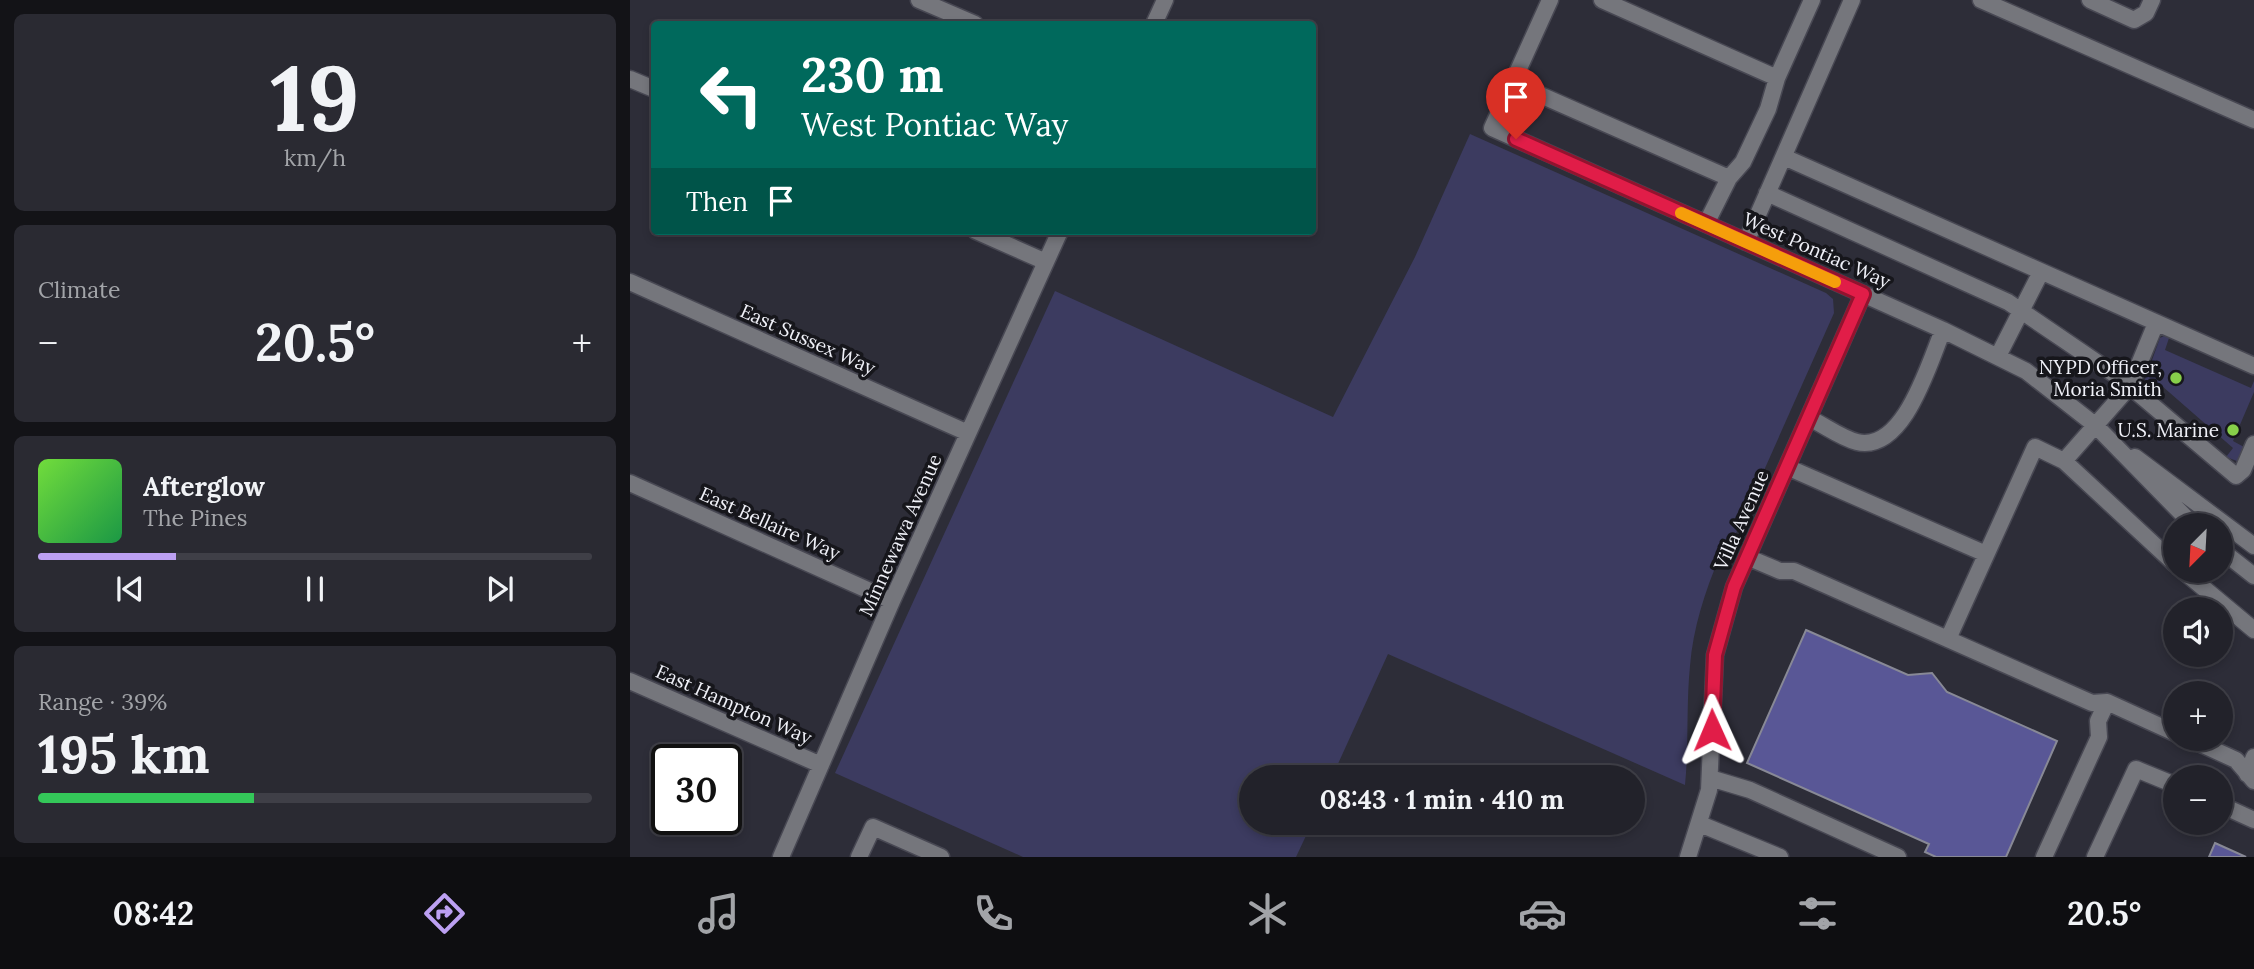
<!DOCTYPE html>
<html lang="en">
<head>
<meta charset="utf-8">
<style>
	:root { --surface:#22222a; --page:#2a2a32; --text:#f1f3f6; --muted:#a2a4a8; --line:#3f3f47; --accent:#bca0f2 }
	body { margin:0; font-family:Lora,serif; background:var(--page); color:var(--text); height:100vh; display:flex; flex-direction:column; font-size:26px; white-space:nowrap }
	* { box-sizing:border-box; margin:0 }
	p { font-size:23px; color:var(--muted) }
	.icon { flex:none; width:38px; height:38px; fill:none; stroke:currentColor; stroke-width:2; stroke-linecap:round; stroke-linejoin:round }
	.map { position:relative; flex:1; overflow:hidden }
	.details { display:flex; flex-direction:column; gap:14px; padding:14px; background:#131317; width:630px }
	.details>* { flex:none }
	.banner { position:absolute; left:21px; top:21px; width:665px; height:214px; border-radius:7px; box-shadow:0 4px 10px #0003,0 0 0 2px var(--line); background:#00695c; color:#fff; overflow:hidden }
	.needle { width:46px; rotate:204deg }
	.fabs { position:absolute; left:1533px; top:513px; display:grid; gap:14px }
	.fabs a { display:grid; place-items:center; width:70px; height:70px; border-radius:50%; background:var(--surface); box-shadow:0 4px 10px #0003,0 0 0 2px var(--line); font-size:35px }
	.speed { position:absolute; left:21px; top:744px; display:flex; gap:14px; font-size:35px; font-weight:700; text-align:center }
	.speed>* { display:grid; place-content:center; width:91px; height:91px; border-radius:50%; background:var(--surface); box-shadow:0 4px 10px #0003,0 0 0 2px var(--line); line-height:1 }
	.speed .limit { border:4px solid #111; border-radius:10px; background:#fff; color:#111 }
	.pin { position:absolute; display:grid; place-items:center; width:60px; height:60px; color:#fff; margin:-72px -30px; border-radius:50% 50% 50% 0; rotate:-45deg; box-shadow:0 0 7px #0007 }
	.pin .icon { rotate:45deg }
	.me { position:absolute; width:77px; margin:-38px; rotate:359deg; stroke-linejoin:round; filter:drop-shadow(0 0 5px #0008) }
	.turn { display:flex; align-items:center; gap:24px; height:147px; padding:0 35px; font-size:32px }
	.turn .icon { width:91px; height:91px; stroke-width:2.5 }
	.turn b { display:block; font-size:49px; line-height:60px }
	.then { display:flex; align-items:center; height:66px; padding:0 35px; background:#0003; gap:14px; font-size:26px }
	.big { font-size:52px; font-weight:800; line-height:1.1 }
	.details .card { flex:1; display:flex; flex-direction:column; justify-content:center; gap:10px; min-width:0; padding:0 24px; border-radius:10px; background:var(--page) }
	.details .dial { align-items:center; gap:0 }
	.dial b { font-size:91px; line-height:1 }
	.song { display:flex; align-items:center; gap:21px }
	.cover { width:84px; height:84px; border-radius:10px; background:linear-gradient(135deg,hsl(100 70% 55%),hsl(140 70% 35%)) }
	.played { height:7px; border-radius:4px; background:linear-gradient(90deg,var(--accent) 25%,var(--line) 25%) }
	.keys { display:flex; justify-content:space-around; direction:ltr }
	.heat { display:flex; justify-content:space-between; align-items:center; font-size:38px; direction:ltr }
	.charge { height:10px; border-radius:5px; background:linear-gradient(90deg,#34c759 39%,var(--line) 0) }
	.trip { position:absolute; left:609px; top:765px; width:406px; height:70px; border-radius:35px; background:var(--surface); box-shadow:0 4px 10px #0003,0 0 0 2px var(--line); font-weight:800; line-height:70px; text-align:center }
	.tabs { display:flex; height:112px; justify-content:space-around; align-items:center; background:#0e0e11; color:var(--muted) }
	.tabs .icon { width:49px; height:49px }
	.tabs .current { color:var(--accent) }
	.tabs b { font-size:32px; color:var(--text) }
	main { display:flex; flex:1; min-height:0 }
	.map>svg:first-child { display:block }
</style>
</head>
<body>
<main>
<section class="details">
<div class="card dial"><b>19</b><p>km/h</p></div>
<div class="card"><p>Climate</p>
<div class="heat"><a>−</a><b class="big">20.5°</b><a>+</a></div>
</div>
<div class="card">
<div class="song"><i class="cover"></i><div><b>Afterglow</b><p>The Pines</p></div></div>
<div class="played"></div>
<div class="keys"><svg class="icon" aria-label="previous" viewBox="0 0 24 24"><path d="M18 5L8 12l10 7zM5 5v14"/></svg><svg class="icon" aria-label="pause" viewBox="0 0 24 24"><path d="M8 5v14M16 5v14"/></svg><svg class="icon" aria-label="next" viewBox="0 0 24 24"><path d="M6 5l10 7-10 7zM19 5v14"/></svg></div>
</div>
<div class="card"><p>Range · 39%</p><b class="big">195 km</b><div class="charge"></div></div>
</section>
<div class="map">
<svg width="1624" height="857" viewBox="0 0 1624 857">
	<rect width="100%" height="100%" fill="#2d2d38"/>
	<path fill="#3c3b60" d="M840,134L1196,293L1203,299L1204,313L1095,558L1090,556C1075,591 1063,628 1060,666C1056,706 1059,745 1055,785L758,654L702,777H621V822L682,823L666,857H393L205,773L425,291L703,417L785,257Z
		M1534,336L1539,338L1535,350L1621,388L1624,381V392L1603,441L1614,447L1607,461L1596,457L1603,448L1532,386L1524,396L1513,385L1530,338Z"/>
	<path fill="#595796" stroke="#888996" stroke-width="2" d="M1176,630L1278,675L1302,673L1317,692L1427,741L1376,857H1306L1295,852L1299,844L1117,763Z
		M1585,843L1616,857H1579Z"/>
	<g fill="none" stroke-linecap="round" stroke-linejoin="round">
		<g stroke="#484853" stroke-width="19">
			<path id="minor" d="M289,0L345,24
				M920,0L862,128L1313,330L1396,371L1465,425L1563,525
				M972,0L1147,78L1182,0
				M1351,0L1624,120
				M1460,0L1504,20L1516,13L1522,0
				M524,24L535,0
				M0,79L24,89
				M883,83L1099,178
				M1154,157L1624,366
				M1137,193L1378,302L1490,378L1606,476L1613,470L1624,444
				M1076,224L1099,178L1113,162L1138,109L1147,78
				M346,231L416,262
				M1116,242L1222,0
				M0,282L338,433
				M1368,356L1411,272
				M1179,418C1194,425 1211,438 1227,442C1274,453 1299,363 1313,330
				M1505,457L1624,546
				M1434,461L1500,386L1526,323
				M1157,467L1356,554
				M0,483L262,601
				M1591,550L1624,576
				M1117,557L1150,571H1164L1462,703L1477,702L1545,733
				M1552,570L1624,630
				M1318,639L1405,447L1434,461L1545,564
				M0,681L191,765
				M1558,738L1606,760L1624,781
				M1617,774L1624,757
				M1080,778L1120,790L1268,857
				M1591,805L1624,820
				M1070,824L1150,857
				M151,857L262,601L430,231
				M229,857L243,827L311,857
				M1058,857L1079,790L1085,655L1104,587L1233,294
				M1414,857L1469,737L1468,721L1477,702
				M1465,857L1506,769L1545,785"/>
		</g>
		<use href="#minor" stroke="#75767c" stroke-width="16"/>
	</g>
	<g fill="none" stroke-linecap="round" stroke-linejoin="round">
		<g stroke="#92132f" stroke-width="18">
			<path id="route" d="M886,139L1233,294L1104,587L1085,655L1082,730"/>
		</g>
		<use href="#route" stroke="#e11d48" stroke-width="12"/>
		<path stroke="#f59e0b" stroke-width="12" d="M1051,213L1205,282"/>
	</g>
	<g fill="#87cf4a" stroke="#16161b" stroke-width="2.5">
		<circle cx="1546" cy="378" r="7"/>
		<circle cx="1603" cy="430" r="7"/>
	</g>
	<g text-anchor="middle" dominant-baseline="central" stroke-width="7" stroke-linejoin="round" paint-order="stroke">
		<g font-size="19" fill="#f0f1f8" stroke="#16161b">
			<text transform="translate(1187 250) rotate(24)">West Pontiac Way</text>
			<text transform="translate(178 339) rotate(24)">East Sussex Way</text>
			<text transform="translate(1111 520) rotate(-66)">Villa Avenue</text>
			<text transform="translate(140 523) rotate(24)">East Bellaire Way</text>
			<text transform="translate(270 535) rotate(-66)">Minnewawa Avenue</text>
			<text transform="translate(104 704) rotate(24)">East Hampton Way</text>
		</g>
		<g font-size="19" fill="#f0f1f8" stroke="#16161b" text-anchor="end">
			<text x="1532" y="367">NYPD Officer,<tspan x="1532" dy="22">Moria Smith</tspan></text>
			<text x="1589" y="430">U.S. Marine</text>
		</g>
	</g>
</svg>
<div class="fabs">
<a><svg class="needle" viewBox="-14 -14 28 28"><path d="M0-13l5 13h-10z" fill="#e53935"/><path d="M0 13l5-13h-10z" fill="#a2a4a8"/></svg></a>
<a><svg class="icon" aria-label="sound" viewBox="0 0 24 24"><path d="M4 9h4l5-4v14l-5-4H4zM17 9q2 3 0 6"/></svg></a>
<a>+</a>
<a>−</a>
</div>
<div class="speed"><div class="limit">30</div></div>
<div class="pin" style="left:886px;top:139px;background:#d93025"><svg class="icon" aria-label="arrive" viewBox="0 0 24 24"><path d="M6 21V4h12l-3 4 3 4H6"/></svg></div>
<svg class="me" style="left:1082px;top:730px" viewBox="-20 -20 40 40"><path d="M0-17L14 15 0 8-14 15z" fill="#e11d48" stroke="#fff" stroke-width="4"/></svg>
<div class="trip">08:43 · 1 min · 410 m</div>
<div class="banner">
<div class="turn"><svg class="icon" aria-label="left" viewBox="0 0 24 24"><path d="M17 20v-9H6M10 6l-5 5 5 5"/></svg><div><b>230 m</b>West Pontiac Way</div></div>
<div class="then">Then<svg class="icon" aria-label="arrive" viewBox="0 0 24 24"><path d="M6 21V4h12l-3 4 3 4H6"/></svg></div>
</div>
</div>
</main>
<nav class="tabs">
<b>08:42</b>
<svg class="icon current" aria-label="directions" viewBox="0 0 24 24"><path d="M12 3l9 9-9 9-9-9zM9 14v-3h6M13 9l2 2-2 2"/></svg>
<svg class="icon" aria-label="music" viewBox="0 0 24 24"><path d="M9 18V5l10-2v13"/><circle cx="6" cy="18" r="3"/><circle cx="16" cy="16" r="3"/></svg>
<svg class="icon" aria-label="phone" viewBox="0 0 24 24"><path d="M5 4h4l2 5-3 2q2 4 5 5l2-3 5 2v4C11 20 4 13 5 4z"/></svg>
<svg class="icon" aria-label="climate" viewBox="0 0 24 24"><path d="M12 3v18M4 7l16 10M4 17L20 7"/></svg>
<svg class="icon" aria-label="car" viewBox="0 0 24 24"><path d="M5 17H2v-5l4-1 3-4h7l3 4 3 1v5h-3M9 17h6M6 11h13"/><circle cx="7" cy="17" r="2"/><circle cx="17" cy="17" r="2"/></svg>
<svg class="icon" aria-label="filters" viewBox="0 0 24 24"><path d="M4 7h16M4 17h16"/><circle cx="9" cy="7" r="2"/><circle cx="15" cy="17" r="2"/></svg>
<b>20.5°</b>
</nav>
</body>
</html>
